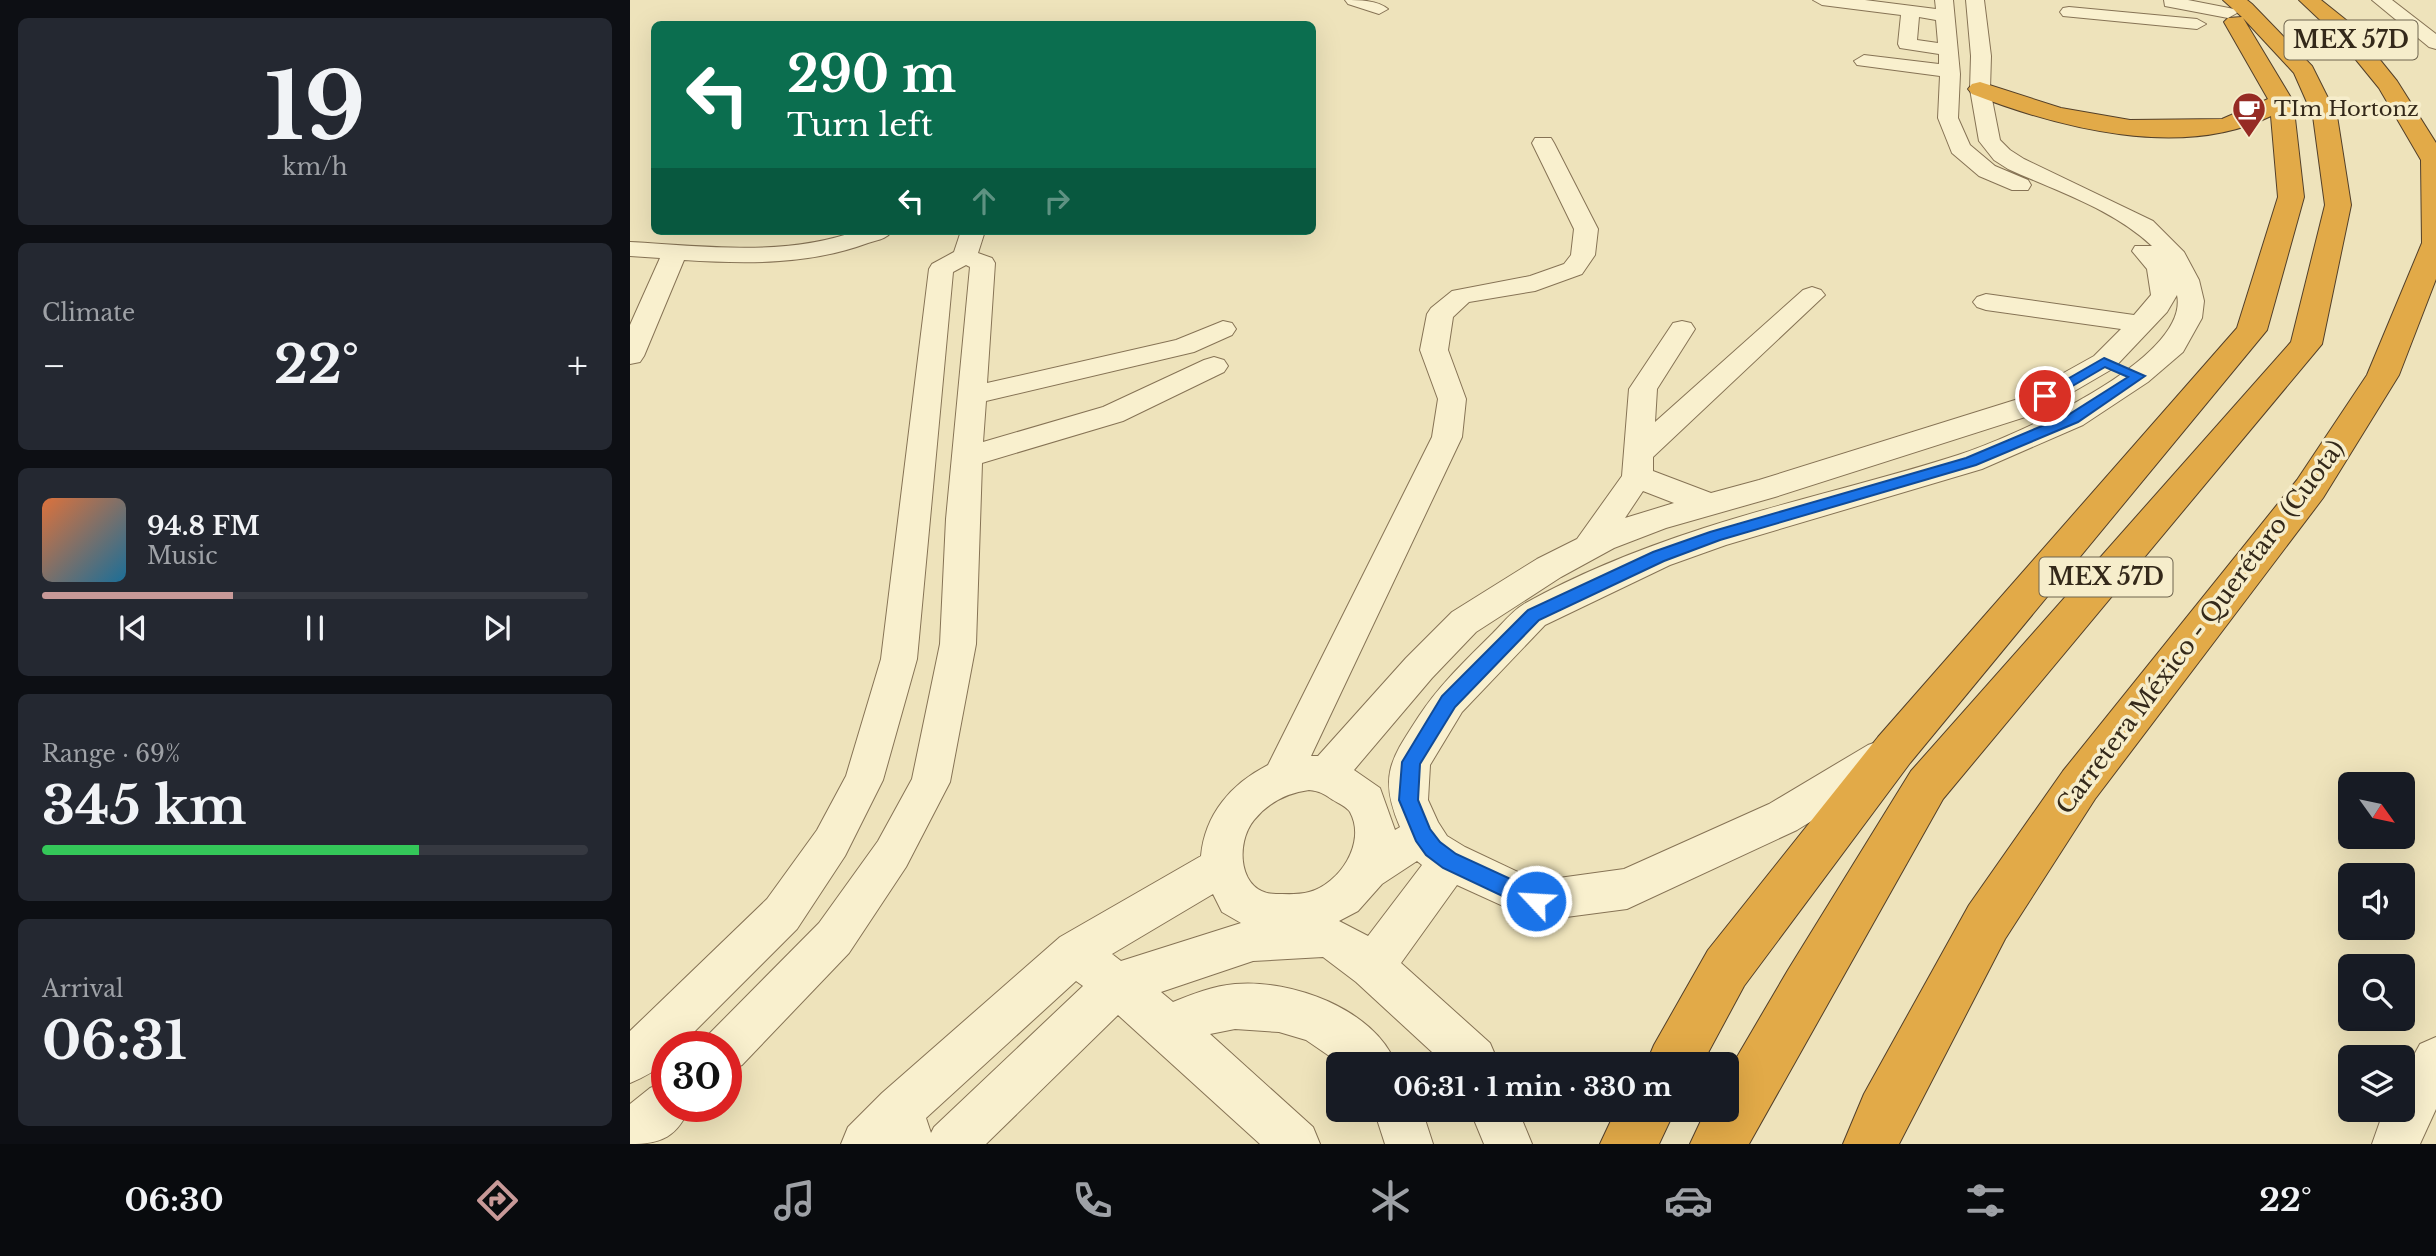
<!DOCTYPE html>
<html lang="en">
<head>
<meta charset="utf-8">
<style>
	:root { --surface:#171b24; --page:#242831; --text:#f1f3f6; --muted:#9ea1a6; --line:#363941; --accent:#c89998 }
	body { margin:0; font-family:"Libre Baskerville",serif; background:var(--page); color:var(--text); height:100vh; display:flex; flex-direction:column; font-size:26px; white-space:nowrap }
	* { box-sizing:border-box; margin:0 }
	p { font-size:23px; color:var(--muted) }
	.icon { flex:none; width:38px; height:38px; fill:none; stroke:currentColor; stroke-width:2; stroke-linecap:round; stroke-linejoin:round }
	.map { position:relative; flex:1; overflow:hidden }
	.details { display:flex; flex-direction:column; gap:18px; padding:18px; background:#0d0f14; width:630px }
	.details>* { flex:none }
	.banner { position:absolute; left:21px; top:21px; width:665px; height:214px; border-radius:10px; box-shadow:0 7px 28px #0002; background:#0b6e4f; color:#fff; overflow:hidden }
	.needle { width:46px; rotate:123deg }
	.buttons { position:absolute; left:1708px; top:772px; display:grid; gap:14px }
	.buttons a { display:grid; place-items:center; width:77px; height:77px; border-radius:10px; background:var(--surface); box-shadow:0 7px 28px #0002; font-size:35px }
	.speed { position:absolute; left:21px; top:1031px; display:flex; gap:14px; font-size:35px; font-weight:700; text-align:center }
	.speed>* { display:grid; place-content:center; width:91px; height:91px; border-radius:50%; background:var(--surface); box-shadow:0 7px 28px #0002; line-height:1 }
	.speed .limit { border:10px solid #d22; background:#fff; color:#111 }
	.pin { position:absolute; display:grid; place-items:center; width:60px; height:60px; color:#fff; margin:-30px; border:4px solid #fff; border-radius:50%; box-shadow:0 2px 7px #0007 }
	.me { position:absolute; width:77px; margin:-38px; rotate:295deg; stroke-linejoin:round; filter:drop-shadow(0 0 5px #0008) }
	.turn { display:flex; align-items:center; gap:24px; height:147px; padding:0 21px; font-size:32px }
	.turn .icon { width:91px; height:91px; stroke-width:2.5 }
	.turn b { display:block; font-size:49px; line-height:60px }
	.lanes { display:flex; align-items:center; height:66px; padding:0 21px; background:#0003; justify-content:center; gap:35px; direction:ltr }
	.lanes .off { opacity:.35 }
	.big { font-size:52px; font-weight:700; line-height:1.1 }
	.details .widget { flex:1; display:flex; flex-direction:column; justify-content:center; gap:10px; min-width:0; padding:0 24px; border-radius:10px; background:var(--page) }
	.details .dial { align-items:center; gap:0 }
	.dial b { font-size:91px; line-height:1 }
	.song { display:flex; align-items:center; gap:21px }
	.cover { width:84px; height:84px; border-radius:10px; background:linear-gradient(135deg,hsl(20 70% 55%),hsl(200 70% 35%)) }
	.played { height:7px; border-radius:4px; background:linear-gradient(90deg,var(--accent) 35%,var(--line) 35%) }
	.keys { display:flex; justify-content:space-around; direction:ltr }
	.heat { display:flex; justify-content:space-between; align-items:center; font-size:38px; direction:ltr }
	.charge { height:10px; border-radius:5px; background:linear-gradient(90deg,#34c759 69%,var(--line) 0) }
	.trip { position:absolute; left:696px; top:1052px; width:413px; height:70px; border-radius:10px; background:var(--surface); box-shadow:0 7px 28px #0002; font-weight:700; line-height:70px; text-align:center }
	.dock { display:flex; height:112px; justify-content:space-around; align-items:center; background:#090b0e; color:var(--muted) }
	.dock .icon { width:49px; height:49px }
	.dock .current { color:var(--accent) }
	.dock b { font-size:32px; color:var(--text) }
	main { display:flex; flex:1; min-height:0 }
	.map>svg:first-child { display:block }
</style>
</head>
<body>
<main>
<section class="details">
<div class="widget dial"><b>19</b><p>km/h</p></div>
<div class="widget"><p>Climate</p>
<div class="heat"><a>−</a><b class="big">22°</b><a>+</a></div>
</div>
<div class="widget">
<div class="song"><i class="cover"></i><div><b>94.8 FM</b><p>Music</p></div></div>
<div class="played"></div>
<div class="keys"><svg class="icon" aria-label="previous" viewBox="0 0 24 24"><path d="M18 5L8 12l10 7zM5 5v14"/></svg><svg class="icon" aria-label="pause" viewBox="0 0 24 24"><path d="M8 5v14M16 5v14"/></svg><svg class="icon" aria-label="next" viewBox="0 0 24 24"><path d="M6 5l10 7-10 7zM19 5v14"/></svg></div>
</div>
<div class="widget"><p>Range · 69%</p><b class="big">345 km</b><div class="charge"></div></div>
<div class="widget"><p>Arrival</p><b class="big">06:31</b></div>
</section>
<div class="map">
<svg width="1806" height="1144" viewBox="0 0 1806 1144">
	<rect width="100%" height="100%" fill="#eee3bb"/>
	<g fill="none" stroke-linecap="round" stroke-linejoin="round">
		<g stroke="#867355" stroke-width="2">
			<path id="minor" d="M715,0C730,0 747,0 758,9L749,14L718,4Z
				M1183,0H1235L1306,9L1305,0H1323L1330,74L1328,118L1340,145L1365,166L1398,180L1401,185L1398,190H1382L1349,176L1322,153L1308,118L1310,76L1227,65L1224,61L1234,55L1309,64V54L1270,48L1268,44L1271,15L1192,5ZM1289,17L1306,20L1308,43L1287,40Z
				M1336,0H1354L1361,56L1360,89L1370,140L1380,150L1394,159L1523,221L1554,252L1569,280L1574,301L1572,318L1553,352L1518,382L1453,425L1352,469L1096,545L1040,565L915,625L832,712L800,765L798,800L808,822L817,836L835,847L907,881L994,869L1139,804L1238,745L1252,740L1266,745L1271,757L1266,769L1167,830L997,909L906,921L827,885L771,963L860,1043L869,1064H815L726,982L693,957L623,961L531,992L543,1002C563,994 583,986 605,984C662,979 744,1009 766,1064H711L676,1040L649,1032L605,1029L580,1034L683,1127L690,1144H630L488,1015L356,1144H211L218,1127L252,1093L430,937L571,856C575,814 601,784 638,765L802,437L808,399L790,350L797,314L801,308L822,291L900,276L934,264L941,255L944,229L902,143L905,138H921L924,143L968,229L965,255L952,274L905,291L839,302L823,317L818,350L836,399L832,437L681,756H688L776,658L822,612L907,559L947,539L992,476L999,389L1043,323L1052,321L1061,323L1065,329L1027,389L1025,422L1173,290L1182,287L1191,290L1195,295L1023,457V471L1081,493L1129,480L1385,400L1464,356L1491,329L1356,310L1347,307L1343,302L1347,297L1356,294L1504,315L1521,295L1517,269L1502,251L1505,246H1522C1483,209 1426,191 1378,169L1364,160L1349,141L1340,89L1341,56ZM1547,295C1561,360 1378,439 1328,455C1244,482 1157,501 1074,528C1015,547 947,574 894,604C882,611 872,624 863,633C836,660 810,684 789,716C761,759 748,776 770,827L765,830L750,788L724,770L802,678L846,632L931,577L984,548L1036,528L1145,497L1405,414L1484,368L1537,312ZM1013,491L1044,503L995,518ZM679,790C690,791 694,794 703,800C708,803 717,807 720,812C737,843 709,884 679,892C669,895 656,894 646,894C608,894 605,843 624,820C639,802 657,793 679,790ZM787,861L792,865L738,936L709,921L728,911L752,884ZM583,894L592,912L611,923L491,961L482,954ZM446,981L453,986L304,1127L301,1133L296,1118Z
				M1534,0H1558L1604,9L1607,13L1598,18L1535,6Z
				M1742,0H1762L1806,34V49L1799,47Z
				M1439,7L1567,19L1576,24L1567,29L1433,16L1430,12L1433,8Z
				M227,231H262C257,239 247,240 238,243C179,265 116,264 54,260L14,356L10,362L0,364V325L30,258L0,256V242C75,246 154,257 227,231Z
				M331,231H355L348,253L362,258L365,263L357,383L546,340L593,321L602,323L606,329L602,335L564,352L356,401L353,442L473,407L574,360L584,357L594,360L598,366L594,372L493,421L352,463L346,644L320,782L276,867L219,953L112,1065L96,1072V1046H74L80,1033L189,923L248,841L282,779L310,644L316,519L340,267L336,265L323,272L287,659L253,780L215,856L167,929L50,1046H37V1060C26,1071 14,1077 0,1083V1031L137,899L187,830L216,776L251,659L299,269L302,264L324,252Z
				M1806,1037V1109L1790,1144H1742L1754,1110H1773V1075L1790,1044Z
				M37,1081V1106H60C48,1137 31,1144 0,1144V1104L20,1088Z
				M744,1110H792L803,1144H755Z
				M840,1110H888L902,1144H854Z"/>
		</g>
		<g stroke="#53402a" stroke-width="2">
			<path id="highway" d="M1593,0H1617L1622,4L1682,66L1707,116L1721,205L1692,344L1313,799L1119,1144H1060L1076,1110H1097V1074L1158,970L1281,771L1661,342L1695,205L1683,116L1664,73L1613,18L1663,101L1674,197L1637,330L1280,763L1114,986L1072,1064H1016L1024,1045L1078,950L1248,737L1607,328L1648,197L1641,116C1552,160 1429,128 1342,94L1338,89L1342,84L1350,82L1431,108L1500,120L1592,119L1638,99L1594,22L1598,18L1612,17Z
				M1669,0H1691L1721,24L1767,81L1806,143V279L1769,375L1693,498L1465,799L1375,939L1269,1144H1213L1234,1094L1339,905L1433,771L1667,480L1737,375L1792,243L1791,160L1749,88L1705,34Z
				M986,1110H1045L1029,1144H970Z"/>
		</g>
		<use href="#minor" fill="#f9f0ce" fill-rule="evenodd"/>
		<use href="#highway" fill="#e2aa48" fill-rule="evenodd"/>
	</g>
	<path fill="#1a73e8" stroke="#114b97" stroke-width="2" d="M1474,358L1515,376L1448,422L1346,465L1090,540L1034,561L909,620L825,707L790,764L788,800L800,829L810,842L826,854L913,894L916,901L913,908L906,911L898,908L813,868L796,855L786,841L769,800L772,762L812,696L898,610L1023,552L1080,532L1336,458L1438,415L1498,377L1475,367L1420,399L1415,400L1408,396Z"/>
	<defs>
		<g id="cafe-pin" transform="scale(1.75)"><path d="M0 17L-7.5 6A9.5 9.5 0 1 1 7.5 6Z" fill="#962b24" stroke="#f6edcb"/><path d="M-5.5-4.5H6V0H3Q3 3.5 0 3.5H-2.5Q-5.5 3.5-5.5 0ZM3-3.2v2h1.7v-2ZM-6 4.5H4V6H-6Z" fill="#fff"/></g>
	</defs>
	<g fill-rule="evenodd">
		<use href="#cafe-pin" x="1619" y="109"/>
	</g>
	<g text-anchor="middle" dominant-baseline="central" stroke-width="7" stroke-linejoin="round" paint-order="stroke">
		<g font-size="21" fill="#34291a" stroke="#f6edcb" text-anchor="start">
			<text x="1644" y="109">TIm Hortonz</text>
		</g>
		<g fill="#f6edcb" stroke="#6e644f" stroke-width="2">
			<rect x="1654.5" y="20.5" width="133" height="39" rx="5"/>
			<rect x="1409.5" y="557.5" width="133" height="39" rx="5"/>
		</g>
		<g font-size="23" font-weight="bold" fill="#34291a">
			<text x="1721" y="40">MEX 57D</text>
			<text x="1476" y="577">MEX 57D</text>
		</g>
		<g font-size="24" fill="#34291a" stroke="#f6edcb">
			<text transform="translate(1570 627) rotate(-53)">Carretera México - Querétaro (Cuota)</text>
		</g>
	</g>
</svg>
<div class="buttons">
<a><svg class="needle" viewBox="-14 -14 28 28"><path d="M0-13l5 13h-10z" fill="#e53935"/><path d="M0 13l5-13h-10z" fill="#9ea1a6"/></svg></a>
<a><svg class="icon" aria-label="sound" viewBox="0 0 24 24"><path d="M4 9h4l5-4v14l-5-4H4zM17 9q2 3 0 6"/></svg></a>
<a><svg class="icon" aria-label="search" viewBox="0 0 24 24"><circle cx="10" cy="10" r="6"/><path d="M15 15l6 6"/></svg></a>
<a><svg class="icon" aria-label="layers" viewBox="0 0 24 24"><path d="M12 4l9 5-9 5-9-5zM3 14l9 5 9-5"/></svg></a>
</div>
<div class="speed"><div class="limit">30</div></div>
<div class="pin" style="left:1415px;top:396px;background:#d93025"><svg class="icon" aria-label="arrive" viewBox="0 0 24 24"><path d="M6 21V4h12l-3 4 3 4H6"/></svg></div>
<svg class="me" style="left:906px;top:901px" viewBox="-20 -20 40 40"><circle r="17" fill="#1a73e8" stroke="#fff" stroke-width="3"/><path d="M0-11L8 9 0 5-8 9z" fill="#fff"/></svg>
<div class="trip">06:31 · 1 min · 330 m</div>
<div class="banner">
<div class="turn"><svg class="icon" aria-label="left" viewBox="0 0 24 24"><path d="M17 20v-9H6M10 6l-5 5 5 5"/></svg><div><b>290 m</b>Turn left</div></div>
<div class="lanes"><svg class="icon" aria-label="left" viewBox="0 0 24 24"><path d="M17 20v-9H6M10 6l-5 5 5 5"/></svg><svg class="icon off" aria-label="ahead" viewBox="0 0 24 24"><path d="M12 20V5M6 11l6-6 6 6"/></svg><svg class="icon off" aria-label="right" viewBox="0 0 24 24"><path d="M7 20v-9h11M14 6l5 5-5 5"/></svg></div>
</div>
</div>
</main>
<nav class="dock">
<b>06:30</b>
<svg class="icon current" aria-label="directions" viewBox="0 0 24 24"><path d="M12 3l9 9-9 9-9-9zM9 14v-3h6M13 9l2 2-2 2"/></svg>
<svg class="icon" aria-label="music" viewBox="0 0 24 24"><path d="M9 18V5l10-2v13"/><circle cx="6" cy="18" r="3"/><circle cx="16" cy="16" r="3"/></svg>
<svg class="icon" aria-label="phone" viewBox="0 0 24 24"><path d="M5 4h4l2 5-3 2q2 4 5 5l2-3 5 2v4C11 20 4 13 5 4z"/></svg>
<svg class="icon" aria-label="climate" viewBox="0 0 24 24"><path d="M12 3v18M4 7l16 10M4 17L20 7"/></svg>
<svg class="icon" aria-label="car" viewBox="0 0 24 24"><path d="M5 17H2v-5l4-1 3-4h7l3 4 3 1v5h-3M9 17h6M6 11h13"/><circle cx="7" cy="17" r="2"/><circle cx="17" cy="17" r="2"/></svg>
<svg class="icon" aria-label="filters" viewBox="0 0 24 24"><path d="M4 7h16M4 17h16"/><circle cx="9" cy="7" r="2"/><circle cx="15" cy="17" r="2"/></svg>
<b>22°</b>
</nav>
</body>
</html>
